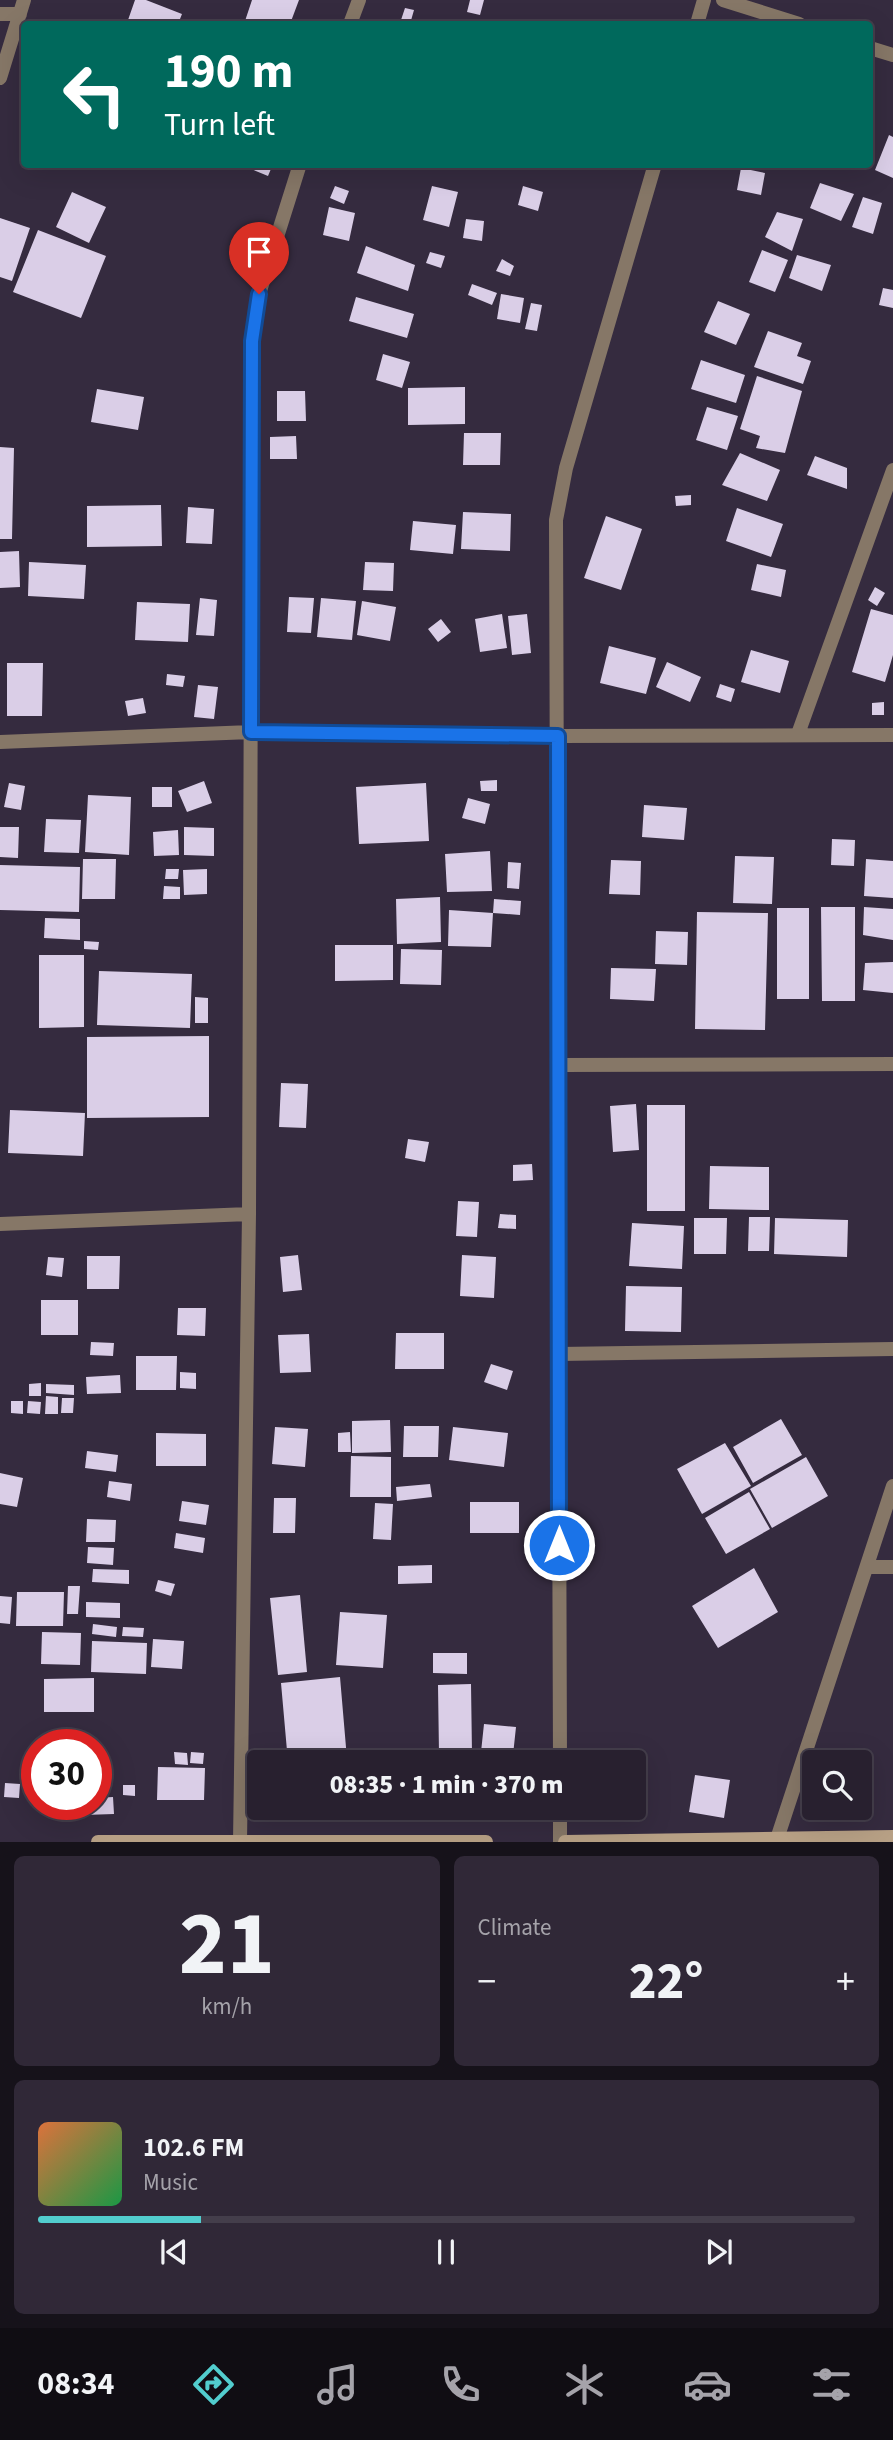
<!DOCTYPE html>
<html lang="en">
<head>
<meta charset="utf-8">
<style>
	:root { --surface:#28202f; --page:#302837; --text:#f1f3f6; --muted:#a5a3aa; --line:#443e4b; --accent:#52cdce }
	body { margin:0; font-family:"Source Sans 3",sans-serif; background:var(--page); color:var(--text); height:100vh; display:flex; flex-direction:column; font-size:26px; white-space:nowrap }
	* { box-sizing:border-box; margin:0 }
	p { font-size:23px; color:var(--muted) }
	.icon { flex:none; width:38px; height:38px; fill:none; stroke:currentColor; stroke-width:2; stroke-linecap:round; stroke-linejoin:round }
	.map { position:relative; height:1842px; overflow:hidden }
	.details { display:flex; flex-direction:column; gap:14px; padding:14px; background:#16121a; flex:1 }
	.details>* { flex:none }
	.hud { position:absolute; left:21px; top:21px; width:852px; height:147px; border-radius:7px; box-shadow:0 7px 28px #0002,0 0 0 2px var(--line); background:#00695c; color:#fff; overflow:hidden }
	.buttons { position:absolute; left:802px; top:1750px; display:grid; gap:14px }
	.buttons a { display:grid; place-items:center; width:70px; height:70px; border-radius:7px; background:var(--surface); box-shadow:0 7px 28px #0002,0 0 0 2px var(--line); font-size:35px }
	.speed { position:absolute; left:21px; top:1729px; display:flex; gap:14px; font-size:35px; font-weight:700; text-align:center }
	.speed>* { display:grid; place-content:center; width:91px; height:91px; border-radius:50%; background:var(--surface); box-shadow:0 7px 28px #0002,0 0 0 2px var(--line); line-height:1 }
	.speed .limit { border:10px solid #d22; background:#fff; color:#111 }
	.pin { position:absolute; display:grid; place-items:center; width:60px; height:60px; color:#fff; margin:-72px -30px; border-radius:50% 50% 50% 0; rotate:-45deg; box-shadow:0 0 7px #0007 }
	.pin .icon { rotate:45deg }
	.me { position:absolute; width:77px; margin:-38px; rotate:0deg; stroke-linejoin:round; filter:drop-shadow(0 0 5px #0008) }
	.turn { display:flex; align-items:center; gap:24px; height:147px; padding:0 28px; font-size:32px }
	.turn .icon { width:91px; height:91px; stroke-width:2.5 }
	.turn b { display:block; font-size:49px; line-height:60px }
	.big { font-size:52px; font-weight:800; line-height:1.1 }
	.details .tile { flex:1; display:flex; flex-direction:column; justify-content:center; gap:10px; min-width:0; padding:0 24px; border-radius:10px; background:var(--page) }
	.details .dial { align-items:center; gap:0 }
	.dial b { font-size:91px; line-height:1 }
	.song { display:flex; align-items:center; gap:21px }
	.cover { width:84px; height:84px; border-radius:10px; background:linear-gradient(135deg,hsl(20 70% 55%),hsl(140 70% 35%)) }
	.played { height:7px; border-radius:4px; background:linear-gradient(90deg,var(--accent) 20%,var(--line) 20%) }
	.keys { display:flex; justify-content:space-around; direction:ltr }
	.heat { display:flex; justify-content:space-between; align-items:center; font-size:38px; direction:ltr }
	.details .tiles { flex:1; display:grid; gap:14px; grid-template-columns:1fr 1fr }
	.tile:last-child { grid-column:span 2 }
	.trip { position:absolute; left:247px; top:1750px; width:399px; height:70px; border-radius:7px; background:var(--surface); box-shadow:0 7px 28px #0002,0 0 0 2px var(--line); font-weight:800; line-height:70px; text-align:center }
	.menu { display:flex; height:112px; justify-content:space-around; align-items:center; background:#100d13; color:var(--muted) }
	.menu .icon { width:49px; height:49px }
	.menu .on { color:var(--accent) }
	.menu b { font-size:32px; color:var(--text) }
	.map>svg:first-child { display:block }
</style>
</head>
<body>
<div class="map">
<svg width="893" height="1842" viewBox="0 0 893 1842">
	<rect width="100%" height="100%" fill="#352b3f"/>
	<path fill="#dacee7" d="M135,0H146L182,14L178,24H139L128,20Z
		M252,0H299L290,24H256L245,21Z
		M470,0H484L480,15L467,12Z
		M405,8L414,10L410,24L400,23Z
		M889,135L893,137V178L875,170Z
		M239,164H273L268,176Z
		M741,168L765,173L761,195L737,190Z
		M820,183L854,194L841,221L810,208Z
		M335,186L349,191L344,204L330,198Z
		M432,186L458,192L449,227L423,220Z
		M523,186L543,192L538,211L518,205Z
		M72,192L106,207L89,243L56,227Z
		M863,197L882,203L873,234L852,227Z
		M329,207L355,213L349,241L323,235Z
		M777,212L803,219L792,251L765,237Z
		M0,218L30,228L12,281L0,277Z
		M466,219L484,221L482,241L463,238Z
		M38,230L106,256L81,318L13,292Z
		M366,246L415,265L408,291L357,273Z
		M762,250L788,260L775,292L749,282Z
		M430,252L445,256L441,268L426,263Z
		M797,255L831,265L822,291L789,278Z
		M502,259L514,266L510,276L496,271Z
		M472,284L497,293L492,305L468,295Z
		M883,288L893,290V308L879,305Z
		M501,294L524,298L520,323L497,319Z
		M356,297L414,314L407,338L349,321Z
		M718,301L750,314L736,345L704,332Z
		M531,303L542,305L537,331L525,329Z
		M768,331L802,343L797,356L811,361L803,384L754,367Z
		M383,354L410,362L402,388L376,380Z
		M701,360L745,375L736,403L691,389Z
		M757,376L802,391L785,453L756,448L760,436L740,429Z
		M465,387V424L408,425V388Z
		M97,389L144,397L138,430L91,422Z
		M277,391H305L306,421H277Z
		M707,407L738,416L727,450L696,440Z
		M464,433H501L500,465H463Z
		M296,436L297,459H270V437Z
		M0,447L14,448L12,539H0Z
		M740,453L780,470L767,501L722,485Z
		M815,456L847,468V489L807,475Z
		M691,495V505L676,506L675,496Z
		M161,505L162,546L87,547V506Z
		M188,507L214,509L212,544L186,543Z
		M737,508L783,524L771,557L726,541Z
		M463,512L511,514L510,551L461,549Z
		M606,516L642,529L621,590L584,578Z
		M413,521L456,525L453,554L410,550Z
		M19,551L20,587L0,588V552Z
		M29,562L86,565L84,599L28,596Z
		M365,562L394,563L393,591L363,590Z
		M757,564L786,570L781,597L751,590Z
		M875,587L885,593L877,606L868,600Z
		M289,597L314,598L311,633L287,632Z
		M200,598L217,600L214,636L196,635Z
		M321,598L356,601L352,640L317,637Z
		M362,601L396,607L390,641L357,635Z
		M137,602L190,604L188,642L135,640Z
		M871,609L893,615V655L885,682L852,672Z
		M502,614L507,648L480,652L475,619Z
		M527,614L531,653L512,655L508,616Z
		M441,619L451,632L438,642L428,629Z
		M609,646L656,658L646,694L600,683Z
		M751,650L789,661L780,693L741,682Z
		M667,662L701,677L690,702L656,687Z
		M7,663H43L42,716H7Z
		M167,674L185,676L183,687L166,685Z
		M720,684L735,689L731,702L716,697Z
		M198,685L218,687L214,719L194,717Z
		M143,698L146,713L128,716L125,701Z
		M884,702V715H872V703Z
		M497,780V791H481L480,781Z
		M204,781L212,803L187,812L178,791Z
		M9,783L25,786L21,810L4,807Z
		M426,783L429,841L359,844L356,787Z
		M152,787H172V807H152Z
		M88,795L131,797L129,855L85,852Z
		M468,798L490,804L485,824L462,818Z
		M644,805L687,808L684,840L642,837Z
		M46,819L81,820L79,853L44,852Z
		M0,827H19L18,858L0,857Z
		M184,827L214,828V856L184,855Z
		M178,830L179,855L154,856L153,832Z
		M832,839L855,840L854,866L831,865Z
		M490,851L492,891L447,892L445,854Z
		M735,856L774,857L772,904L733,903Z
		M83,859H116L115,899H82Z
		M866,859L893,861V898L864,896Z
		M611,860L641,861L640,895L609,894Z
		M508,862L521,863L519,889L507,888Z
		M0,865L80,867L79,912L0,910Z
		M166,869H179L178,879H165Z
		M207,869V894L184,895L183,870Z
		M164,886L180,887V899H163Z
		M440,897L441,942L397,944L396,899Z
		M494,899L521,901L520,915L493,913L491,947L448,946L449,910L493,913Z
		M821,907H855V1001H822Z
		M864,907L893,909V940L863,935Z
		M777,908H809V999H777Z
		M697,912L768,913L765,1030L695,1029Z
		M45,918L80,919V940L44,938Z
		M656,931L688,932L687,965L655,964Z
		M84,941L99,942L98,950L84,949Z
		M335,945H393V980L335,981Z
		M401,949L442,950L441,985L400,984Z
		M39,955H84V1027L39,1028Z
		M893,962V993L863,990L865,963Z
		M611,968L656,969L654,1001L610,999Z
		M99,971L192,974L190,1028L97,1025Z
		M195,997L208,998V1023H195Z
		M209,1036V1117L87,1118V1037Z
		M281,1083L308,1084L306,1128L279,1127Z
		M636,1104L639,1150L613,1152L610,1106Z
		M647,1105H685V1211H647Z
		M10,1110L85,1113L83,1156L8,1153Z
		M408,1139L429,1142L425,1162L405,1158Z
		M532,1164L533,1180L513,1181V1165Z
		M710,1166L769,1167V1210L709,1209Z
		M458,1201L479,1202L477,1237L456,1236Z
		M500,1214L516,1215V1229L498,1228Z
		M749,1217H770L769,1251H748Z
		M694,1218H727L726,1254H694Z
		M775,1218L848,1220L847,1257L774,1254Z
		M632,1223L684,1226L682,1269L629,1266Z
		M298,1255L302,1290L283,1292L280,1257Z
		M462,1255L496,1257L494,1298L460,1296Z
		M87,1256H120L119,1289H87Z
		M48,1257L64,1258L62,1277L46,1275Z
		M626,1286L682,1287L681,1332L625,1331Z
		M41,1300H78V1335H41Z
		M178,1308H206L205,1336L177,1335Z
		M396,1333H444V1369H395Z
		M309,1334L311,1372L280,1373L278,1335Z
		M91,1342L114,1343L113,1356L90,1355Z
		M136,1356H177L176,1390H136Z
		M491,1364L513,1371L507,1390L484,1382Z
		M180,1372L196,1373V1389L180,1388Z
		M120,1375L121,1393L87,1394L86,1377Z
		M41,1383V1396H29V1384Z
		M46,1384L74,1385V1395L46,1393Z
		M46,1396L58,1397V1414H45Z
		M62,1398H74L73,1413H61Z
		M11,1401H23V1414L11,1413Z
		M28,1401L41,1402L40,1414L27,1413Z
		M781,1419L802,1455L753,1483L733,1447Z
		M390,1420L391,1452L352,1453V1421Z
		M404,1426H439L438,1457H403Z
		M275,1427L308,1429L305,1467L272,1464Z
		M453,1427L508,1433L504,1467L449,1460Z
		M350,1432L351,1452H338V1433Z
		M156,1433L206,1434V1466H156Z
		M725,1443L751,1486L702,1514L677,1469Z
		M87,1451L118,1455L116,1472L85,1468Z
		M351,1456L391,1457V1497H350Z
		M806,1457L828,1496L772,1528L750,1489Z
		M0,1473L23,1478L17,1507L0,1504Z
		M109,1481L132,1484L130,1501L107,1497Z
		M430,1484L432,1497L397,1501L396,1487Z
		M749,1492L770,1529L726,1554L705,1518Z
		M274,1498H296L295,1533H273Z
		M182,1501L209,1505L206,1525L179,1521Z
		M470,1502H519V1533H470Z
		M375,1503L393,1504L391,1540L373,1539Z
		M87,1519L116,1520L115,1542H86Z
		M176,1533L205,1538L203,1553L174,1548Z
		M88,1547L114,1548L113,1565L87,1563Z
		M432,1565V1583L398,1584V1566Z
		M754,1568L778,1612L718,1648L692,1606Z
		M93,1569L129,1570V1584L92,1582Z
		M158,1580L175,1584L171,1596L155,1591Z
		M68,1586H80L78,1614H67Z
		M17,1592H64L63,1626H16Z
		M300,1595L307,1672L278,1675L270,1598Z
		M0,1596L12,1597L10,1624L0,1623Z
		M86,1602L120,1603V1618L86,1617Z
		M340,1612L387,1615L383,1668L336,1665Z
		M93,1624L117,1627L116,1637L92,1634Z
		M123,1627L144,1628L143,1637L122,1636Z
		M42,1632L81,1633L80,1665L41,1664Z
		M153,1639L184,1641L182,1669L151,1667Z
		M92,1641L147,1643L146,1674L91,1672Z
		M433,1653H467V1674L433,1673Z
		M340,1677L347,1759L288,1762L281,1683Z
		M94,1678V1712H44V1679Z
		M471,1684L472,1754H439L438,1685Z
		M484,1724L516,1727L513,1755L481,1752Z
		M174,1752L187,1753L188,1765L175,1764Z
		M191,1752L204,1753L203,1764L190,1763Z
		M158,1767L205,1768L204,1800H157Z
		M695,1775L730,1780L724,1818L689,1812Z
		M5,1783L20,1784L19,1798L4,1797Z
		M123,1785H135V1796L123,1795Z
		M113,1797L114,1814L84,1815L83,1804H96V1798Z"/>
	<g fill="none" stroke-linecap="round" stroke-linejoin="round">
		<path stroke="#867767" stroke-width="14" d="M723,0L799,24
			M0,14H20
			M350,24L359,0
			M697,24L704,0
			M870,48L893,55
			M0,78L24,0
			M798,734L893,470
			M0,742L251,732L558,736L893,735
			M559,1065L893,1064
			M0,1224L249,1214
			M559,1354L893,1349
			M867,1567H893
			M560,1762L556,520L566,468L655,164
			M560,1808V1842
			M240,1842L249,1214L252,341L259,294L300,164
			M776,1842L893,1486"/>
		<path stroke="#b7a085" stroke-width="14" d="M98,1842H486
			M565,1842L893,1837"/>
	</g>
	<g fill="none" stroke-linecap="round" stroke-linejoin="round">
		<g stroke="#114b97" stroke-width="18">
			<path id="route" d="M259,294L252,341L251,732L558,736L559,1545"/>
		</g>
		<use href="#route" stroke="#1a73e8" stroke-width="12"/>
	</g>
</svg>
<div class="buttons">
<a><svg class="icon" aria-label="search" viewBox="0 0 24 24"><circle cx="10" cy="10" r="6"/><path d="M15 15l6 6"/></svg></a>
</div>
<div class="speed"><div class="limit">30</div></div>
<div class="pin" style="left:259px;top:294px;background:#d93025"><svg class="icon" aria-label="arrive" viewBox="0 0 24 24"><path d="M6 21V4h12l-3 4 3 4H6"/></svg></div>
<svg class="me" style="left:559px;top:1545px" viewBox="-20 -20 40 40"><circle r="17" fill="#1a73e8" stroke="#fff" stroke-width="3"/><path d="M0-11L8 9 0 5-8 9z" fill="#fff"/></svg>
<div class="trip">08:35 · 1 min · 370 m</div>
<div class="hud">
<div class="turn"><svg class="icon" aria-label="left" viewBox="0 0 24 24"><path d="M17 20v-9H6M10 6l-5 5 5 5"/></svg><div><b>190 m</b>Turn left</div></div>
</div>
</div>
<section class="details">
<div class="tiles">
<div class="tile dial"><b>21</b><p>km/h</p></div>
<div class="tile"><p>Climate</p>
<div class="heat"><a>−</a><b class="big">22°</b><a>+</a></div>
</div>
<div class="tile">
<div class="song"><i class="cover"></i><div><b>102.6 FM</b><p>Music</p></div></div>
<div class="played"></div>
<div class="keys"><svg class="icon" aria-label="previous" viewBox="0 0 24 24"><path d="M18 5L8 12l10 7zM5 5v14"/></svg><svg class="icon" aria-label="pause" viewBox="0 0 24 24"><path d="M8 5v14M16 5v14"/></svg><svg class="icon" aria-label="next" viewBox="0 0 24 24"><path d="M6 5l10 7-10 7zM19 5v14"/></svg></div>
</div>
</div>
</section>
<nav class="menu">
<b>08:34</b>
<svg class="icon on" aria-label="directions" viewBox="0 0 24 24"><path d="M12 3l9 9-9 9-9-9zM9 14v-3h6M13 9l2 2-2 2"/></svg>
<svg class="icon" aria-label="music" viewBox="0 0 24 24"><path d="M9 18V5l10-2v13"/><circle cx="6" cy="18" r="3"/><circle cx="16" cy="16" r="3"/></svg>
<svg class="icon" aria-label="phone" viewBox="0 0 24 24"><path d="M5 4h4l2 5-3 2q2 4 5 5l2-3 5 2v4C11 20 4 13 5 4z"/></svg>
<svg class="icon" aria-label="climate" viewBox="0 0 24 24"><path d="M12 3v18M4 7l16 10M4 17L20 7"/></svg>
<svg class="icon" aria-label="car" viewBox="0 0 24 24"><path d="M5 17H2v-5l4-1 3-4h7l3 4 3 1v5h-3M9 17h6M6 11h13"/><circle cx="7" cy="17" r="2"/><circle cx="17" cy="17" r="2"/></svg>
<svg class="icon" aria-label="filters" viewBox="0 0 24 24"><path d="M4 7h16M4 17h16"/><circle cx="9" cy="7" r="2"/><circle cx="15" cy="17" r="2"/></svg>
</nav>
</body>
</html>
